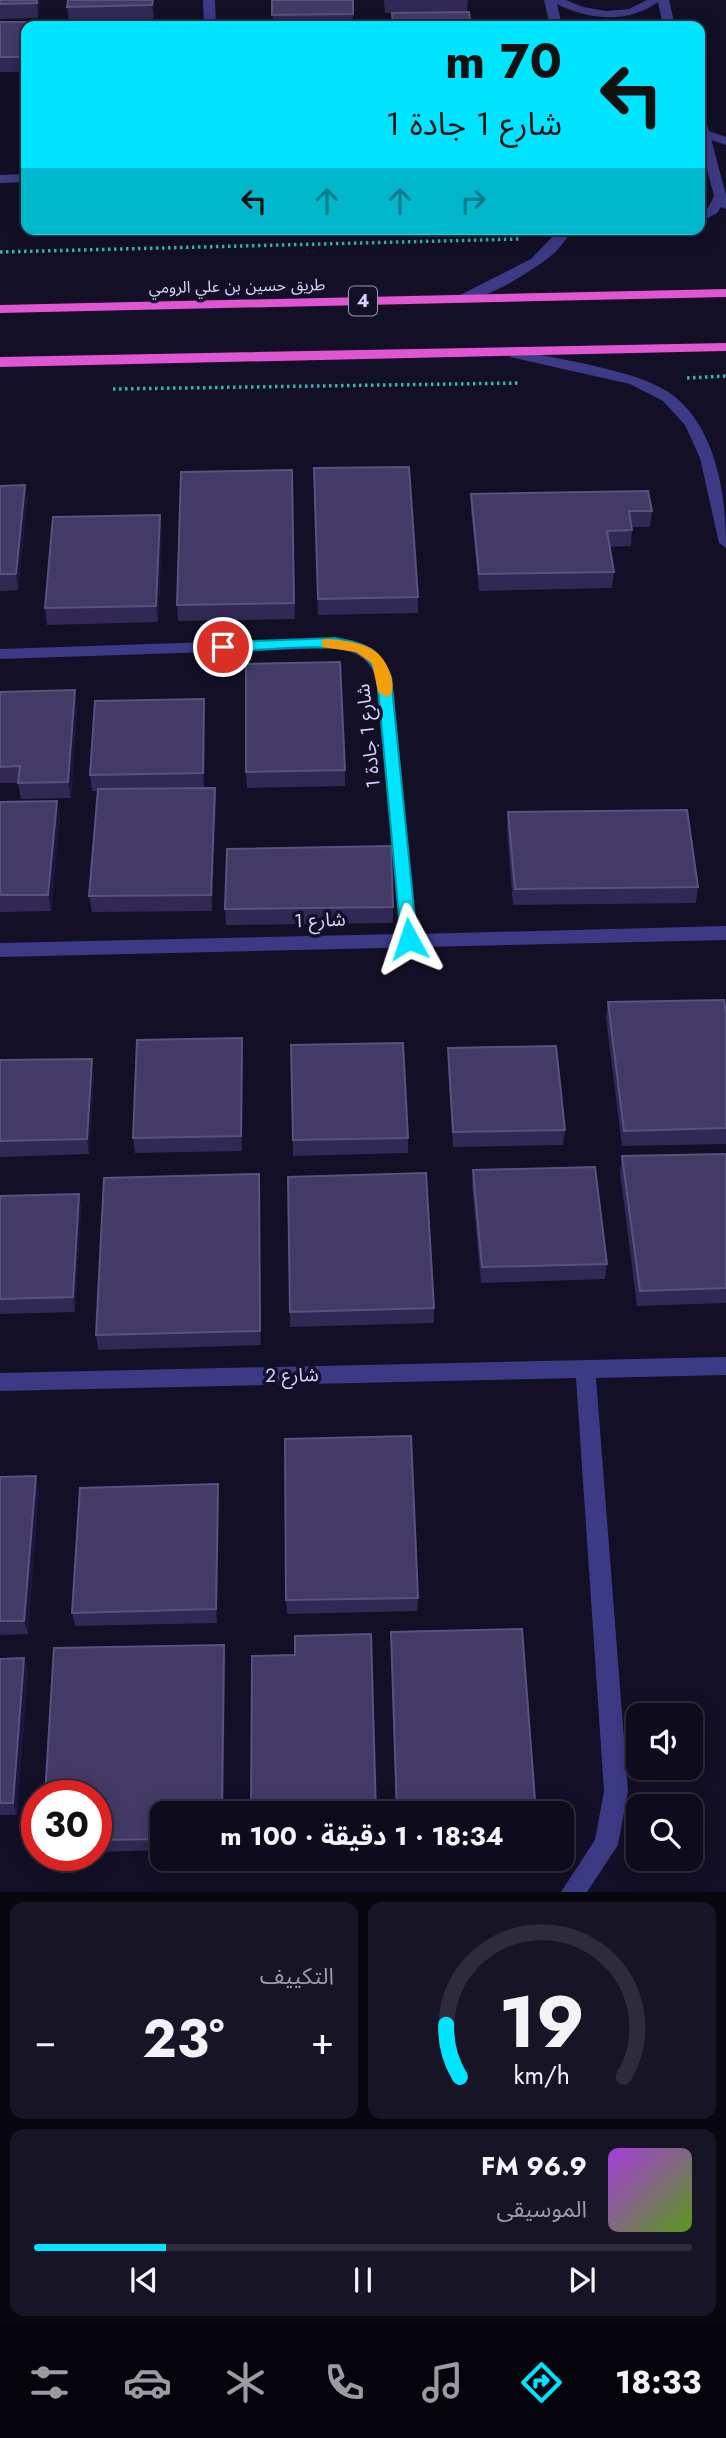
<!DOCTYPE html>
<html lang="ar">
<head>
<meta charset="utf-8">
<style>
	:root { --surface:#0e0b1c; --page:#171425; --text:#f1f3f6; --muted:#9b9ba3; --line:#2e2b3b; --accent:#00e5ff }
	body { margin:0; font-family:Jost,"Noto Sans Arabic",sans-serif; background:var(--page); color:var(--text); direction:rtl; height:100vh; display:flex; flex-direction:column; font-size:26px; white-space:nowrap }
	* { box-sizing:border-box; margin:0 }
	p { font-size:23px; color:var(--muted) }
	.icon { flex:none; width:38px; height:38px; fill:none; stroke:currentColor; stroke-width:2; stroke-linecap:round; stroke-linejoin:round }
	.map { position:relative; height:1892px; overflow:hidden; direction:ltr }
	.details { display:flex; flex-direction:column; gap:10px; padding:10px; background:#08060f; flex:1 }
	.details>* { flex:none }
	.top-card { position:absolute; left:21px; top:21px; width:684px; height:214px; border-radius:14px; box-shadow:0 4px 18px #0003,0 0 0 2px var(--line); direction:rtl; background:#00e5ff; color:#111; overflow:hidden }
	.controls { position:absolute; left:626px; top:1703px; display:grid; gap:14px }
	.controls a { display:grid; place-items:center; width:77px; height:77px; border-radius:14px; background:var(--surface); box-shadow:0 4px 18px #0003,0 0 0 2px var(--line); font-size:35px }
	.speed { position:absolute; left:21px; top:1780px; display:flex; gap:14px; font-size:35px; font-weight:700; text-align:center }
	.speed>* { display:grid; place-content:center; width:91px; height:91px; border-radius:50%; background:var(--surface); box-shadow:0 4px 18px #0003,0 0 0 2px var(--line); line-height:1 }
	.speed .limit { border:10px solid #d22; background:#fff; color:#111 }
	.pin { position:absolute; display:grid; place-items:center; width:60px; height:60px; color:#fff; margin:-30px; border:4px solid #fff; border-radius:50%; box-shadow:0 2px 7px #0007 }
	.me { position:absolute; width:77px; margin:-38px; rotate:355deg; stroke-linejoin:round; filter:drop-shadow(0 0 5px #0008) }
	.turn { display:flex; align-items:center; gap:24px; height:147px; padding:0 28px; font-size:32px }
	.turn .icon { width:91px; height:91px; stroke-width:2.5 }
	.turn b { display:block; font-size:49px; line-height:60px }
	.lanes { display:flex; align-items:center; height:66px; padding:0 28px; background:#0003; justify-content:center; gap:35px; direction:ltr }
	.lanes .off { opacity:.35 }
	.big { font-size:52px; font-weight:700; line-height:1.1 }
	.details .tile { flex:1; display:flex; flex-direction:column; justify-content:center; gap:10px; min-width:0; padding:0 24px; border-radius:14px; background:var(--page) }
	.details .dial { align-items:center; gap:0 }
	.dial svg { height:182px; overflow:visible; fill:none; stroke:var(--line); stroke-width:7; stroke-linecap:round; text-anchor:middle }
	.dial text { fill:var(--text); stroke:none }
	.song { display:flex; align-items:center; gap:21px }
	.cover { width:84px; height:84px; border-radius:10px; background:linear-gradient(135deg,hsl(280 70% 55%),hsl(90 70% 35%)) }
	.played { height:7px; border-radius:4px; background:linear-gradient(90deg,var(--accent) 20%,var(--line) 20%) }
	.keys { display:flex; justify-content:space-around; direction:ltr }
	.heat { display:flex; justify-content:space-between; align-items:center; font-size:38px; direction:ltr }
	.details .tiles { flex:1; display:grid; gap:10px; grid-template-columns:1fr 1fr }
	.tile:last-child { grid-column:span 2 }
	.trip { position:absolute; left:150px; top:1801px; width:424px; height:70px; border-radius:14px; background:var(--surface); box-shadow:0 4px 18px #0003,0 0 0 2px var(--line); font-weight:700; line-height:70px; text-align:center; direction:rtl }
	.dock { display:flex; height:112px; justify-content:space-around; align-items:center; background:#06040b; color:var(--muted) }
	.dock .icon { width:49px; height:49px }
	.dock .on { color:var(--accent) }
	.dock b { font-size:32px; color:var(--text) }
	.map>svg:first-child { display:block }
</style>
</head>
<body>
<div class="map">
<svg width="726" height="1892" viewBox="0 0 726 1892">
	<rect width="100%" height="100%" fill="#130f26"/>
	<g fill="none" stroke-linecap="round" stroke-linejoin="round">
		<path stroke="#2fb8b0" stroke-width="3.5" stroke-dasharray="2.5 3.5" stroke-linecap="butt" d="M0,252L520,239
			M687,378L726,376
			M113,389L521,383"/>
		<path fill="#3d3a85" fill-rule="evenodd" d="M203,0H215L216,26H204Z
			M706,130L726,137V145L702,137V131Z
			M26,174V182L0,183V175Z
			M335,638C363,643 380,650 392,677L417,934L726,926V940L0,957V943L400,934L376,677C368,657 355,652 335,648L0,659V649Z
			M726,1357V1375L596,1378L628,1791L618,1845L587,1892H561L595,1840L604,1791L576,1378L0,1391V1373Z"/>
		<path fill="#3d3a85" fill-rule="evenodd" d="M544,0H566L583,7L606,11L629,9L647,0H669L675,26H663L658,2C627,24 589,20 557,4L562,26H550Z
			M700,116L706,120L726,195V209L721,207L717,213L700,222V213L708,208L714,196L700,143Z
			M560,229H573C567,238 561,247 552,255C537,268 480,304 460,301V295L531,259Z
			M515,350C557,359 641,370 674,396C717,431 726,495 726,548L719,543L700,458L685,425L663,401L630,384L510,357V351Z"/>
		<path fill="#e055d1" fill-rule="evenodd" d="M726,289V297L0,313V305Z
			M726,343V351L0,367V357Z"/>
	</g>
	<path fill="#312854" d="M0,0H40L38,18L0,19Z
		M154,0V21H138V26H63L69,21L67,7Z
		M272,0L353,14V26H273Z
		M384,0H468L467,12L385,13Z
		M0,22H27L25,72H0Z
		M314,468L418,597V613L318,615Z
		M292,470L295,619L178,621L177,605Z
		M25,485L27,502L18,590L0,591V486Z
		M471,494L652,511L650,527H632L631,546L610,547L614,572L612,588L479,591L471,510Z
		M160,515L162,532L158,622L47,625L45,608Z
		M0,692L77,707L71,798L21,799L18,783H0Z
		M205,716L204,788H215L216,804L212,911L92,912L89,896L98,791H92L90,775Z
		M345,770V786L247,788L246,772Z
		M57,801L60,817L51,911L0,912V802Z
		M508,812L698,887L696,903L513,905L507,829Z
		M393,907V923L226,925L225,909Z
		M608,1002L726,1014V1144L622,1146L606,1018Z
		M242,1038L243,1054L242,1151L135,1153L133,1138Z
		M291,1045L408,1138V1153L293,1156Z
		M448,1048L565,1130L563,1145L453,1147L448,1064Z
		M0,1060L94,1074L89,1154L0,1157Z
		M726,1154V1303L637,1306L620,1172L622,1156Z
		M473,1170L607,1264L605,1279L481,1283L472,1186Z
		M259,1174L261,1345L98,1350L96,1335Z
		M79,1194L81,1209L75,1312L0,1314V1196Z
		M434,1308V1323L290,1327V1312Z
		M0,1477L39,1490L28,1634L0,1635Z
		M219,1498L217,1623L75,1626L72,1613Z
		M418,1598L417,1611L287,1614L286,1600Z
		M391,1632L536,1813H396Z
		M224,1645L226,1658L163,1813V1850L96,1852V1796Z
		M0,1659L28,1671L17,1815H0Z
		M251,1858H359L252,1862Z
		M398,1858H485L398,1861Z"/>
	<path fill="#1d163a" d="M37,0H40L38,18L37,3Z
		M153,0H154V21L152,5Z
		M26,30V61L25,72L23,57Z
		M25,485L27,502L18,590L16,574Z
		M160,515L162,532L158,622L156,606Z
		M75,690L77,707L71,798L68,782Z
		M204,699L205,716L204,789L203,773Z
		M215,788L216,804L212,911L211,895Z
		M57,801L60,817L51,911L48,895Z
		M242,1038L243,1054L242,1151L241,1136Z
		M92,1059L94,1074L89,1154L87,1139Z
		M259,1174V1189L261,1345L260,1331Z
		M79,1194L81,1209L75,1312L73,1297Z
		M36,1476L39,1490L28,1634L24,1621Z
		M218,1484L219,1498L217,1623L216,1609Z
		M224,1645L226,1658L223,1813H222Z
		M24,1658L28,1671L17,1815L13,1803Z"/>
	<path fill="#433a66" stroke="#5a527e" stroke-width="2" d="M0,0H37V3L0,4Z
		M68,0H153L152,5L67,7Z
		M272,0H353V14L272,15Z
		M469,12L471,26H393L392,13Z
		M138,20L137,26H63L64,21Z
		M0,22H27L23,57H0Z
		M409,467L418,597L318,599L314,468Z
		M292,470L294,603L177,605L181,472Z
		M25,485L16,574H0V486Z
		M648,491L652,511H629L632,530L607,531L614,572L479,574L471,494Z
		M160,515L156,606L45,608L53,517Z
		M340,662L345,770L246,772V664Z
		M75,690L68,782L18,783L20,766L0,767V692Z
		M204,699L203,773L90,775L95,701Z
		M215,788L211,895L89,896L98,789Z
		M57,801L48,895H0V802Z
		M687,810L698,887L515,889L508,812Z
		M391,846L393,907L225,909L227,849Z
		M724,1000L726,1014V1128L624,1131L608,1002Z
		M242,1038L241,1136L133,1138L137,1040Z
		M403,1043L408,1138L293,1140L291,1045Z
		M556,1046L565,1130L453,1132L448,1048Z
		M92,1059L87,1139L0,1141V1060Z
		M726,1154V1288L640,1291L622,1156Z
		M595,1167L607,1264L482,1267L473,1170Z
		M426,1173L434,1308L290,1312L288,1177Z
		M259,1174L260,1331L96,1335L104,1178Z
		M79,1194L73,1297L0,1299V1196Z
		M411,1436L418,1598L286,1600L285,1439Z
		M36,1476L24,1621H0V1477Z
		M218,1484L216,1609L72,1613L80,1488Z
		M522,1629L536,1813H397L391,1632Z
		M371,1634L376,1813H251L252,1656L295,1655V1636Z
		M224,1645L222,1813H163V1839L96,1840V1796H45L54,1648Z
		M24,1658L13,1803H0V1659Z"/>
	<path fill="#00e5ff" stroke="#0095a6" stroke-width="2" d="M335,638C365,644 379,646 391,677L417,939L409,945L401,939L377,677C373,665 368,658 357,652C336,642 251,651 223,652L216,647L223,642Z"/>
	<path fill="#f59e0b" d="M327,639C355,642 380,643 390,673C393,681 393,688 391,695L386,697L378,692L372,663L356,652L322,647V640Z"/>
	<g text-anchor="middle" dominant-baseline="central" stroke-width="7" stroke-linejoin="round" paint-order="stroke">
		<g font-size="16" fill="#d9d4ff" stroke="#130f26">
			<text transform="translate(237 286) rotate(-1)">طريق حسين بن علي الرومي</text>
		</g>
		<rect fill="#130f26" stroke="#9e99be" stroke-width="2" x="349" y="286.5" width="28" height="29" rx="5"/>
		<g font-size="18" font-weight="bold" fill="#d9d4ff">
			<text x="363" y="301">4</text>
		</g>
		<g font-size="19" fill="#d9d4ff" stroke="#130f26">
			<text transform="translate(368 736) rotate(-96)">شارع 1 جادة 1</text>
			<text transform="translate(320 920) rotate(-2)">شارع 1</text>
			<text transform="translate(292 1375) rotate(-1)">شارع 2</text>
		</g>
	</g>
</svg>
<div class="controls">
<a><svg class="icon" aria-label="sound" viewBox="0 0 24 24"><path d="M4 9h4l5-4v14l-5-4H4zM17 9q2 3 0 6"/></svg></a>
<a><svg class="icon" aria-label="search" viewBox="0 0 24 24"><circle cx="10" cy="10" r="6"/><path d="M15 15l6 6"/></svg></a>
</div>
<div class="speed"><div class="limit">30</div></div>
<div class="pin" style="left:223px;top:647px;background:#d93025"><svg class="icon" aria-label="arrive" viewBox="0 0 24 24"><path d="M6 21V4h12l-3 4 3 4H6"/></svg></div>
<svg class="me" style="left:409px;top:939px" viewBox="-20 -20 40 40"><path d="M0-17L14 15 0 8-14 15z" fill="#00e5ff" stroke="#fff" stroke-width="4"/></svg>
<div class="trip">18:34 · 1 دقيقة · 100 m</div>
<div class="top-card">
<div class="turn"><svg class="icon" aria-label="left" viewBox="0 0 24 24"><path d="M17 20v-9H6M10 6l-5 5 5 5"/></svg><div><b>70 m</b>شارع 1 جادة 1</div></div>
<div class="lanes"><svg class="icon" aria-label="left" viewBox="0 0 24 24"><path d="M17 20v-9H6M10 6l-5 5 5 5"/></svg><svg class="icon off" aria-label="ahead" viewBox="0 0 24 24"><path d="M12 20V5M6 11l6-6 6 6"/></svg><svg class="icon off" aria-label="ahead" viewBox="0 0 24 24"><path d="M12 20V5M6 11l6-6 6 6"/></svg><svg class="icon off" aria-label="right" viewBox="0 0 24 24"><path d="M7 20v-9h11M14 6l5 5-5 5"/></svg></div>
</div>
</div>
<section class="details">
<div class="tiles">
<div class="tile dial"><svg viewBox="0 0 100 80">
<path d="M14 69A42 42 0 1 1 86 69"/>
<path d="M14 69A42 42 0 0 1 8 46" stroke="#00e5ff"/>
<text x="50" y="56" font-size="32" font-weight="700">19</text>
<text x="50" y="72" font-size="11">km/h</text>
</svg></div>
<div class="tile"><p>التكييف</p>
<div class="heat"><a>−</a><b class="big">23°</b><a>+</a></div>
</div>
<div class="tile">
<div class="song"><i class="cover"></i><div><b>96.9 FM</b><p>الموسيقى</p></div></div>
<div class="played"></div>
<div class="keys"><svg class="icon" aria-label="previous" viewBox="0 0 24 24"><path d="M18 5L8 12l10 7zM5 5v14"/></svg><svg class="icon" aria-label="pause" viewBox="0 0 24 24"><path d="M8 5v14M16 5v14"/></svg><svg class="icon" aria-label="next" viewBox="0 0 24 24"><path d="M6 5l10 7-10 7zM19 5v14"/></svg></div>
</div>
</div>
</section>
<nav class="dock">
<b>18:33</b>
<svg class="icon on" aria-label="directions" viewBox="0 0 24 24"><path d="M12 3l9 9-9 9-9-9zM9 14v-3h6M13 9l2 2-2 2"/></svg>
<svg class="icon" aria-label="music" viewBox="0 0 24 24"><path d="M9 18V5l10-2v13"/><circle cx="6" cy="18" r="3"/><circle cx="16" cy="16" r="3"/></svg>
<svg class="icon" aria-label="phone" viewBox="0 0 24 24"><path d="M5 4h4l2 5-3 2q2 4 5 5l2-3 5 2v4C11 20 4 13 5 4z"/></svg>
<svg class="icon" aria-label="climate" viewBox="0 0 24 24"><path d="M12 3v18M4 7l16 10M4 17L20 7"/></svg>
<svg class="icon" aria-label="car" viewBox="0 0 24 24"><path d="M5 17H2v-5l4-1 3-4h7l3 4 3 1v5h-3M9 17h6M6 11h13"/><circle cx="7" cy="17" r="2"/><circle cx="17" cy="17" r="2"/></svg>
<svg class="icon" aria-label="filters" viewBox="0 0 24 24"><path d="M4 7h16M4 17h16"/><circle cx="9" cy="7" r="2"/><circle cx="15" cy="17" r="2"/></svg>
</nav>
</body>
</html>
